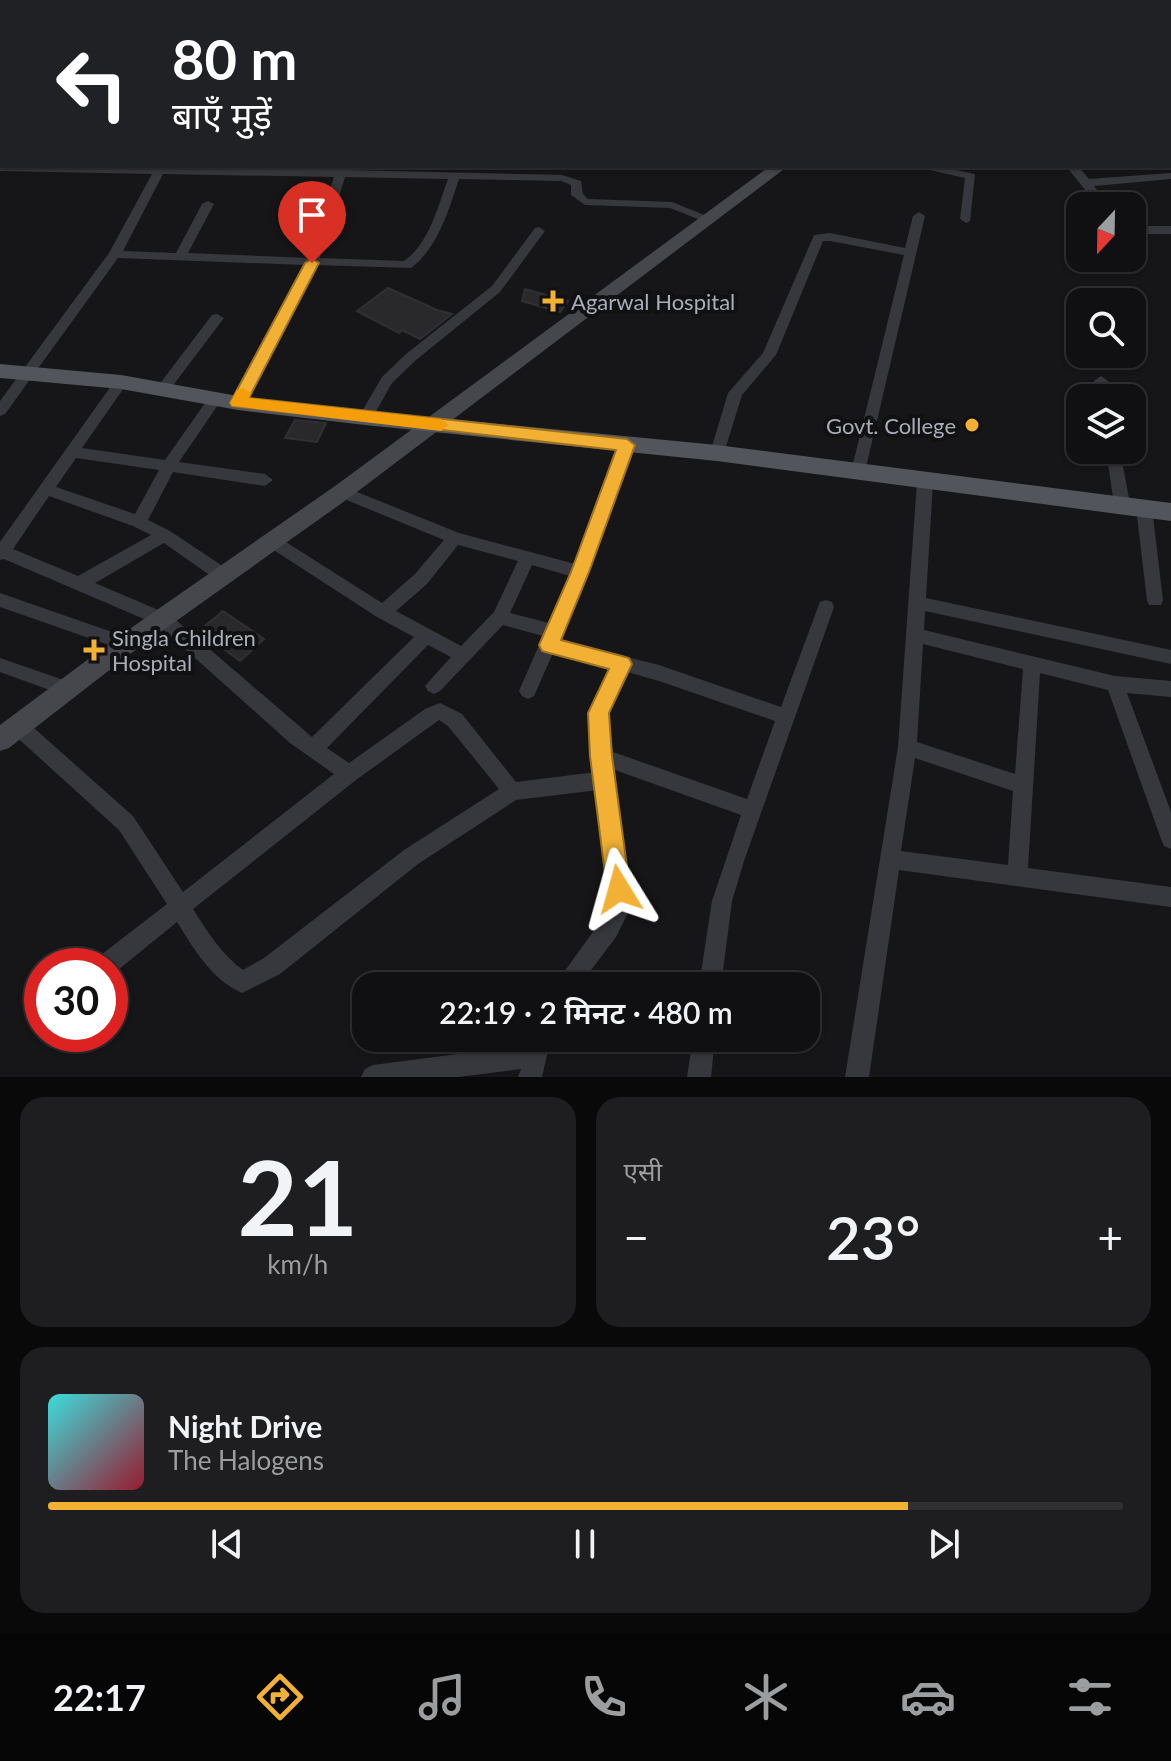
<!DOCTYPE html>
<html lang="hi">
<head>
<meta charset="utf-8">
<style>
	:root { --surface:#101012; --page:#1e1e20; --text:#f1f3f6; --muted:#9c9d9f; --line:#303032; --accent:#f2b134 }
	body { margin:0; font-family:Lato,"Noto Sans Devanagari",sans-serif; background:var(--page); color:var(--text); height:100vh; display:flex; flex-direction:column; font-size:30px; white-space:nowrap }
	* { box-sizing:border-box; margin:0 }
	p { font-size:26px; color:var(--muted) }
	.icon { flex:none; width:44px; height:44px; fill:none; stroke:currentColor; stroke-width:2; stroke-linecap:round; stroke-linejoin:round }
	.map { position:relative; height:1077px; overflow:hidden }
	.drawer { display:flex; flex-direction:column; gap:20px; padding:20px; background:#09090a; flex:1 }
	.drawer>* { flex:none }
	.banner { position:absolute; left:0px; top:0px; width:1172px; height:168px; box-shadow:0 2px 6px #0004,0 0 0 2px var(--line); background:#202124; color:#fff; overflow:hidden }
	.needle { width:52px; rotate:202deg }
	.tools { position:absolute; left:1066px; top:192px; display:grid; gap:16px }
	.tools a { display:grid; place-items:center; width:80px; height:80px; border-radius:16px; background:var(--surface); box-shadow:0 2px 6px #0004,0 0 0 2px var(--line); font-size:40px }
	.speed { position:absolute; left:24px; top:948px; display:flex; gap:16px; font-size:40px; font-weight:700; text-align:center }
	.speed>* { display:grid; place-content:center; width:104px; height:104px; border-radius:50%; background:var(--surface); box-shadow:0 2px 6px #0004,0 0 0 2px var(--line); line-height:1 }
	.speed .limit { border:12px solid #d22; background:#fff; color:#111 }
	.pin { position:absolute; display:grid; place-items:center; width:68px; height:68px; color:#fff; margin:-82px -34px; border-radius:50% 50% 50% 0; rotate:-45deg; box-shadow:0 0 8px #0007 }
	.pin .icon { rotate:45deg }
	.me { position:absolute; width:88px; margin:-44px; rotate:352deg; stroke-linejoin:round; filter:drop-shadow(0 0 6px #0008) }
	.turn { display:flex; align-items:center; gap:28px; height:168px; padding:0 40px; font-size:36px }
	.turn .icon { width:104px; height:104px; stroke-width:2.5 }
	.turn b { display:block; font-size:56px; line-height:68px }
	.big { font-size:60px; font-weight:600; line-height:1.1 }
	.drawer .card { flex:1; display:flex; flex-direction:column; justify-content:center; gap:12px; min-width:0; padding:0 28px; border-radius:24px; background:var(--page) }
	.drawer .dial { align-items:center; gap:0 }
	.dial b { font-size:104px; line-height:1 }
	.song { display:flex; align-items:center; gap:24px }
	.cover { width:96px; height:96px; border-radius:12px; background:linear-gradient(135deg,hsl(180 70% 55%),hsl(350 70% 35%)) }
	.played { height:8px; border-radius:4px; background:linear-gradient(90deg,var(--accent) 80%,var(--line) 80%) }
	.keys { display:flex; justify-content:space-around; direction:ltr }
	.heat { display:flex; justify-content:space-between; align-items:center; font-size:44px; direction:ltr }
	.drawer .tiles { flex:1; display:grid; gap:20px; grid-template-columns:1fr 1fr }
	.card:last-child { grid-column:span 2 }
	.trip { position:absolute; left:352px; top:972px; width:468px; height:80px; border-radius:24px; background:var(--surface); box-shadow:0 2px 6px #0004,0 0 0 2px var(--line); font-weight:600; line-height:80px; text-align:center }
	.dock { display:flex; height:128px; justify-content:space-around; align-items:center; background:#060607; color:var(--muted) }
	.dock .icon { width:56px; height:56px }
	.dock .on { color:var(--accent) }
	.dock b { font-size:36px; color:var(--text) }
	.map>svg:first-child { display:block }
</style>
</head>
<body>
<div class="map">
<svg width="1171" height="1077" viewBox="0 0 1171 1077">
	<rect width="100%" height="100%" fill="#161618"/>
	<path fill="#222225" d="M0,0H989L2,2L0,32Z"/>
	<path fill="#29292c" stroke="#303034" stroke-width="2" d="M388,288L437,310L452,314L420,339L402,330L399,333L357,311Z
		M525,289L568,301L560,312L522,301Z
		M295,420L326,423L317,442L285,438Z
		M223,611L264,639L240,661L199,631Z"/>
	<g fill="none" stroke-linecap="round" stroke-linejoin="round">
		<path fill="#37383d" fill-rule="evenodd" d="M1106,0H1115L1116,2H1107Z
			M1170,12H1171V18H1170Z
			M0,24H2V30H0Z
			M1170,25H1171V31H1170Z
			M1170,63H1171V69H1170Z
			M0,128H2L0,137Z
			M0,165L253,169L254,166H266L264,169L336,170L338,166H348L347,170L562,175L581,181L583,194L588,199L672,202L714,219L708,223L670,208L585,205L571,195V185L561,181L459,179C449,209 438,248 411,268L317,265L245,403L238,408L231,403L305,265L118,258L5,414L0,416V401L109,253L152,174L0,171ZM163,174L334,177L308,258L188,253L214,204L208,201L202,204L176,253L123,251ZM345,177L448,179C438,206 429,244 404,261L320,258Z
			M912,166H936L975,174L970,221L966,223L960,219L965,178Z
			M1066,166H1078L1089,179L1171,173V179L1094,186L1110,206H1098Z
			M919,212L925,216L864,476H854L851,472L904,255L830,241H823L776,355L742,395L724,453L722,457H712L710,453L728,393L763,353L814,235L830,233L905,248L913,216Z
			M1132,226H1171V234H1132Z
			M539,227L545,231L500,292L416,360L392,383L370,422H360L358,418L382,377L406,354L492,286L535,228Z
			M217,314L224,318L168,392H158L156,389L158,386L212,315Z
			M1101,376L1108,381L1111,398H1097L1094,381Z
			M121,377L128,382L82,448L165,460L210,396L215,394L222,399L179,462L265,474L273,480L265,486L173,472L148,520L170,531L230,571L232,576L230,581H218L164,543L95,583L170,615L312,737L414,637L377,617L266,545L264,541L266,537H278L382,603L415,574L444,540L337,496L334,492L337,488L342,486L459,533L575,564L620,445L622,441H632L634,445L588,572L559,640L659,665L781,707L818,607L820,602L826,600L832,602L834,607L744,861L732,901L721,986H699L712,901L741,815L615,770L629,889L628,913L616,937L579,986H554L608,911L609,889L598,790L516,800L418,864L280,974L242,993C212,980 194,949 177,922L113,974L110,975V966H94L97,958L167,904L119,830L11,732L9,726L11,720L18,718L25,720L133,816L183,892L334,774L290,743L158,625L4,559L0,560V542L116,379ZM76,458L159,470L135,514L56,487ZM49,496L133,526L151,535L78,576L13,549ZM458,545L518,561L494,612L461,646L396,611L427,584ZM532,565L570,576L549,623L510,613ZM503,625L543,636L519,691L522,696L528,699L534,696L553,653L611,668L590,713L594,751L592,756L596,772L516,782L462,714L440,703L425,709L349,763L327,748L428,645L451,657L425,686L428,691L434,694L440,691ZM627,672L659,681L775,721L747,799L613,752L608,713ZM439,720L448,726L499,789L404,850L264,958L243,970C222,955 207,931 193,909L356,780Z
			M1106,450H1120L1130,504L1127,508H1117L1114,504Z
			M925,476L933,482L926,598L1171,650V664L925,611L924,630L1115,676L1171,681V697L1127,693L1171,812V849L1164,846L1161,839L1108,690L1040,673L1028,868L1171,887V907L899,870L869,1077H845L898,747L917,482ZM923,644L1023,669L1015,774L917,742ZM915,758L1013,791L1008,865L901,851Z
			M1144,502L1152,508L1163,600L1161,605H1149L1147,600L1136,508Z
			M0,593L132,639L135,644L132,649L126,651L0,607Z
			M0,658L75,684L78,689L75,694L69,697L0,672Z
			M529,1038H551L542,1077H518L521,1069L458,1077H361L365,1069L373,1065L527,1045Z
			M693,1038H715L711,1077H687Z"/>
		<path fill="#45474d" fill-rule="evenodd" d="M1000,0H1014L999,2Z
			M770,166H788L349,498L134,651L9,748L0,751V725L118,637L335,486Z"/>
		<path fill="#53555c" fill-rule="evenodd" d="M0,364L121,375L238,396L365,411L717,445L1171,503V521L717,461L365,425L238,410L121,389L0,378Z"/>
		<g stroke="#4a4c52" stroke-width="5">
			<path id="rail" d="M178,2L226,0"/>
		</g>
		<use href="#rail" stroke="#111113" stroke-width="3" stroke-dasharray="9" stroke-linecap="butt"/>
	</g>
	<path fill="#f2b134" stroke="#9d7322" stroke-width="2" d="M312,259L319,263L249,398L627,439L635,445L589,572L561,640L622,656L629,658L632,664L609,713L612,756L630,889L627,897L619,901L610,897L607,889L590,756L588,713L609,669L549,653L542,651L539,645L571,572L616,450L232,406L230,403L305,263Z"/>
	<path fill="#f59e0b" d="M243,388L251,393L249,398L441,419L449,425L441,431L232,406L230,403L237,390Z"/>
	<g fill="#f2b134" stroke="#111113" stroke-width="3">
		<path d="M549 289h8v8h8v8h-8v8h-8v-8h-8v-8h8z"/>
		<circle cx="972" cy="425" r="8"/>
		<path d="M90 638h8v8h8v8h-8v8h-8v-8h-8v-8h8z"/>
	</g>
	<g text-anchor="middle" dominant-baseline="central" stroke-width="8" stroke-linejoin="round" paint-order="stroke">
		<g font-size="22" fill="#a8adb8" stroke="#111113" text-anchor="start">
			<text x="571" y="301">Agarwal Hospital</text>
			<text x="956" y="425" text-anchor="end">Govt. College</text>
			<text x="112" y="637">Singla Children<tspan x="112" dy="25">Hospital</tspan></text>
		</g>
	</g>
</svg>
<div class="tools">
<a><svg class="needle" viewBox="-14 -14 28 28"><path d="M0-13l5 13h-10z" fill="#e53935"/><path d="M0 13l5-13h-10z" fill="#9c9d9f"/></svg></a>
<a><svg class="icon" aria-label="search" viewBox="0 0 24 24"><circle cx="10" cy="10" r="6"/><path d="M15 15l6 6"/></svg></a>
<a><svg class="icon" aria-label="layers" viewBox="0 0 24 24"><path d="M12 4l9 5-9 5-9-5zM3 14l9 5 9-5"/></svg></a>
</div>
<div class="speed"><div class="limit">30</div></div>
<div class="pin" style="left:312px;top:263px;background:#d93025"><svg class="icon" aria-label="arrive" viewBox="0 0 24 24"><path d="M6 21V4h12l-3 4 3 4H6"/></svg></div>
<svg class="me" style="left:619px;top:889px" viewBox="-20 -20 40 40"><path d="M0-17L14 15 0 8-14 15z" fill="#f2b134" stroke="#fff" stroke-width="4"/></svg>
<div class="trip">22:19 · 2 मिनट · 480 m</div>
<div class="banner">
<div class="turn"><svg class="icon" aria-label="left" viewBox="0 0 24 24"><path d="M17 20v-9H6M10 6l-5 5 5 5"/></svg><div><b>80 m</b>बाएँ मुड़ें</div></div>
</div>
</div>
<section class="drawer">
<div class="tiles">
<div class="card dial"><b>21</b><p>km/h</p></div>
<div class="card"><p>एसी</p>
<div class="heat"><a>−</a><b class="big">23°</b><a>+</a></div>
</div>
<div class="card">
<div class="song"><i class="cover"></i><div><b>Night Drive</b><p>The Halogens</p></div></div>
<div class="played"></div>
<div class="keys"><svg class="icon" aria-label="previous" viewBox="0 0 24 24"><path d="M18 5L8 12l10 7zM5 5v14"/></svg><svg class="icon" aria-label="pause" viewBox="0 0 24 24"><path d="M8 5v14M16 5v14"/></svg><svg class="icon" aria-label="next" viewBox="0 0 24 24"><path d="M6 5l10 7-10 7zM19 5v14"/></svg></div>
</div>
</div>
</section>
<nav class="dock">
<b>22:17</b>
<svg class="icon on" aria-label="directions" viewBox="0 0 24 24"><path d="M12 3l9 9-9 9-9-9zM9 14v-3h6M13 9l2 2-2 2"/></svg>
<svg class="icon" aria-label="music" viewBox="0 0 24 24"><path d="M9 18V5l10-2v13"/><circle cx="6" cy="18" r="3"/><circle cx="16" cy="16" r="3"/></svg>
<svg class="icon" aria-label="phone" viewBox="0 0 24 24"><path d="M5 4h4l2 5-3 2q2 4 5 5l2-3 5 2v4C11 20 4 13 5 4z"/></svg>
<svg class="icon" aria-label="climate" viewBox="0 0 24 24"><path d="M12 3v18M4 7l16 10M4 17L20 7"/></svg>
<svg class="icon" aria-label="car" viewBox="0 0 24 24"><path d="M5 17H2v-5l4-1 3-4h7l3 4 3 1v5h-3M9 17h6M6 11h13"/><circle cx="7" cy="17" r="2"/><circle cx="17" cy="17" r="2"/></svg>
<svg class="icon" aria-label="filters" viewBox="0 0 24 24"><path d="M4 7h16M4 17h16"/><circle cx="9" cy="7" r="2"/><circle cx="15" cy="17" r="2"/></svg>
</nav>
</body>
</html>
